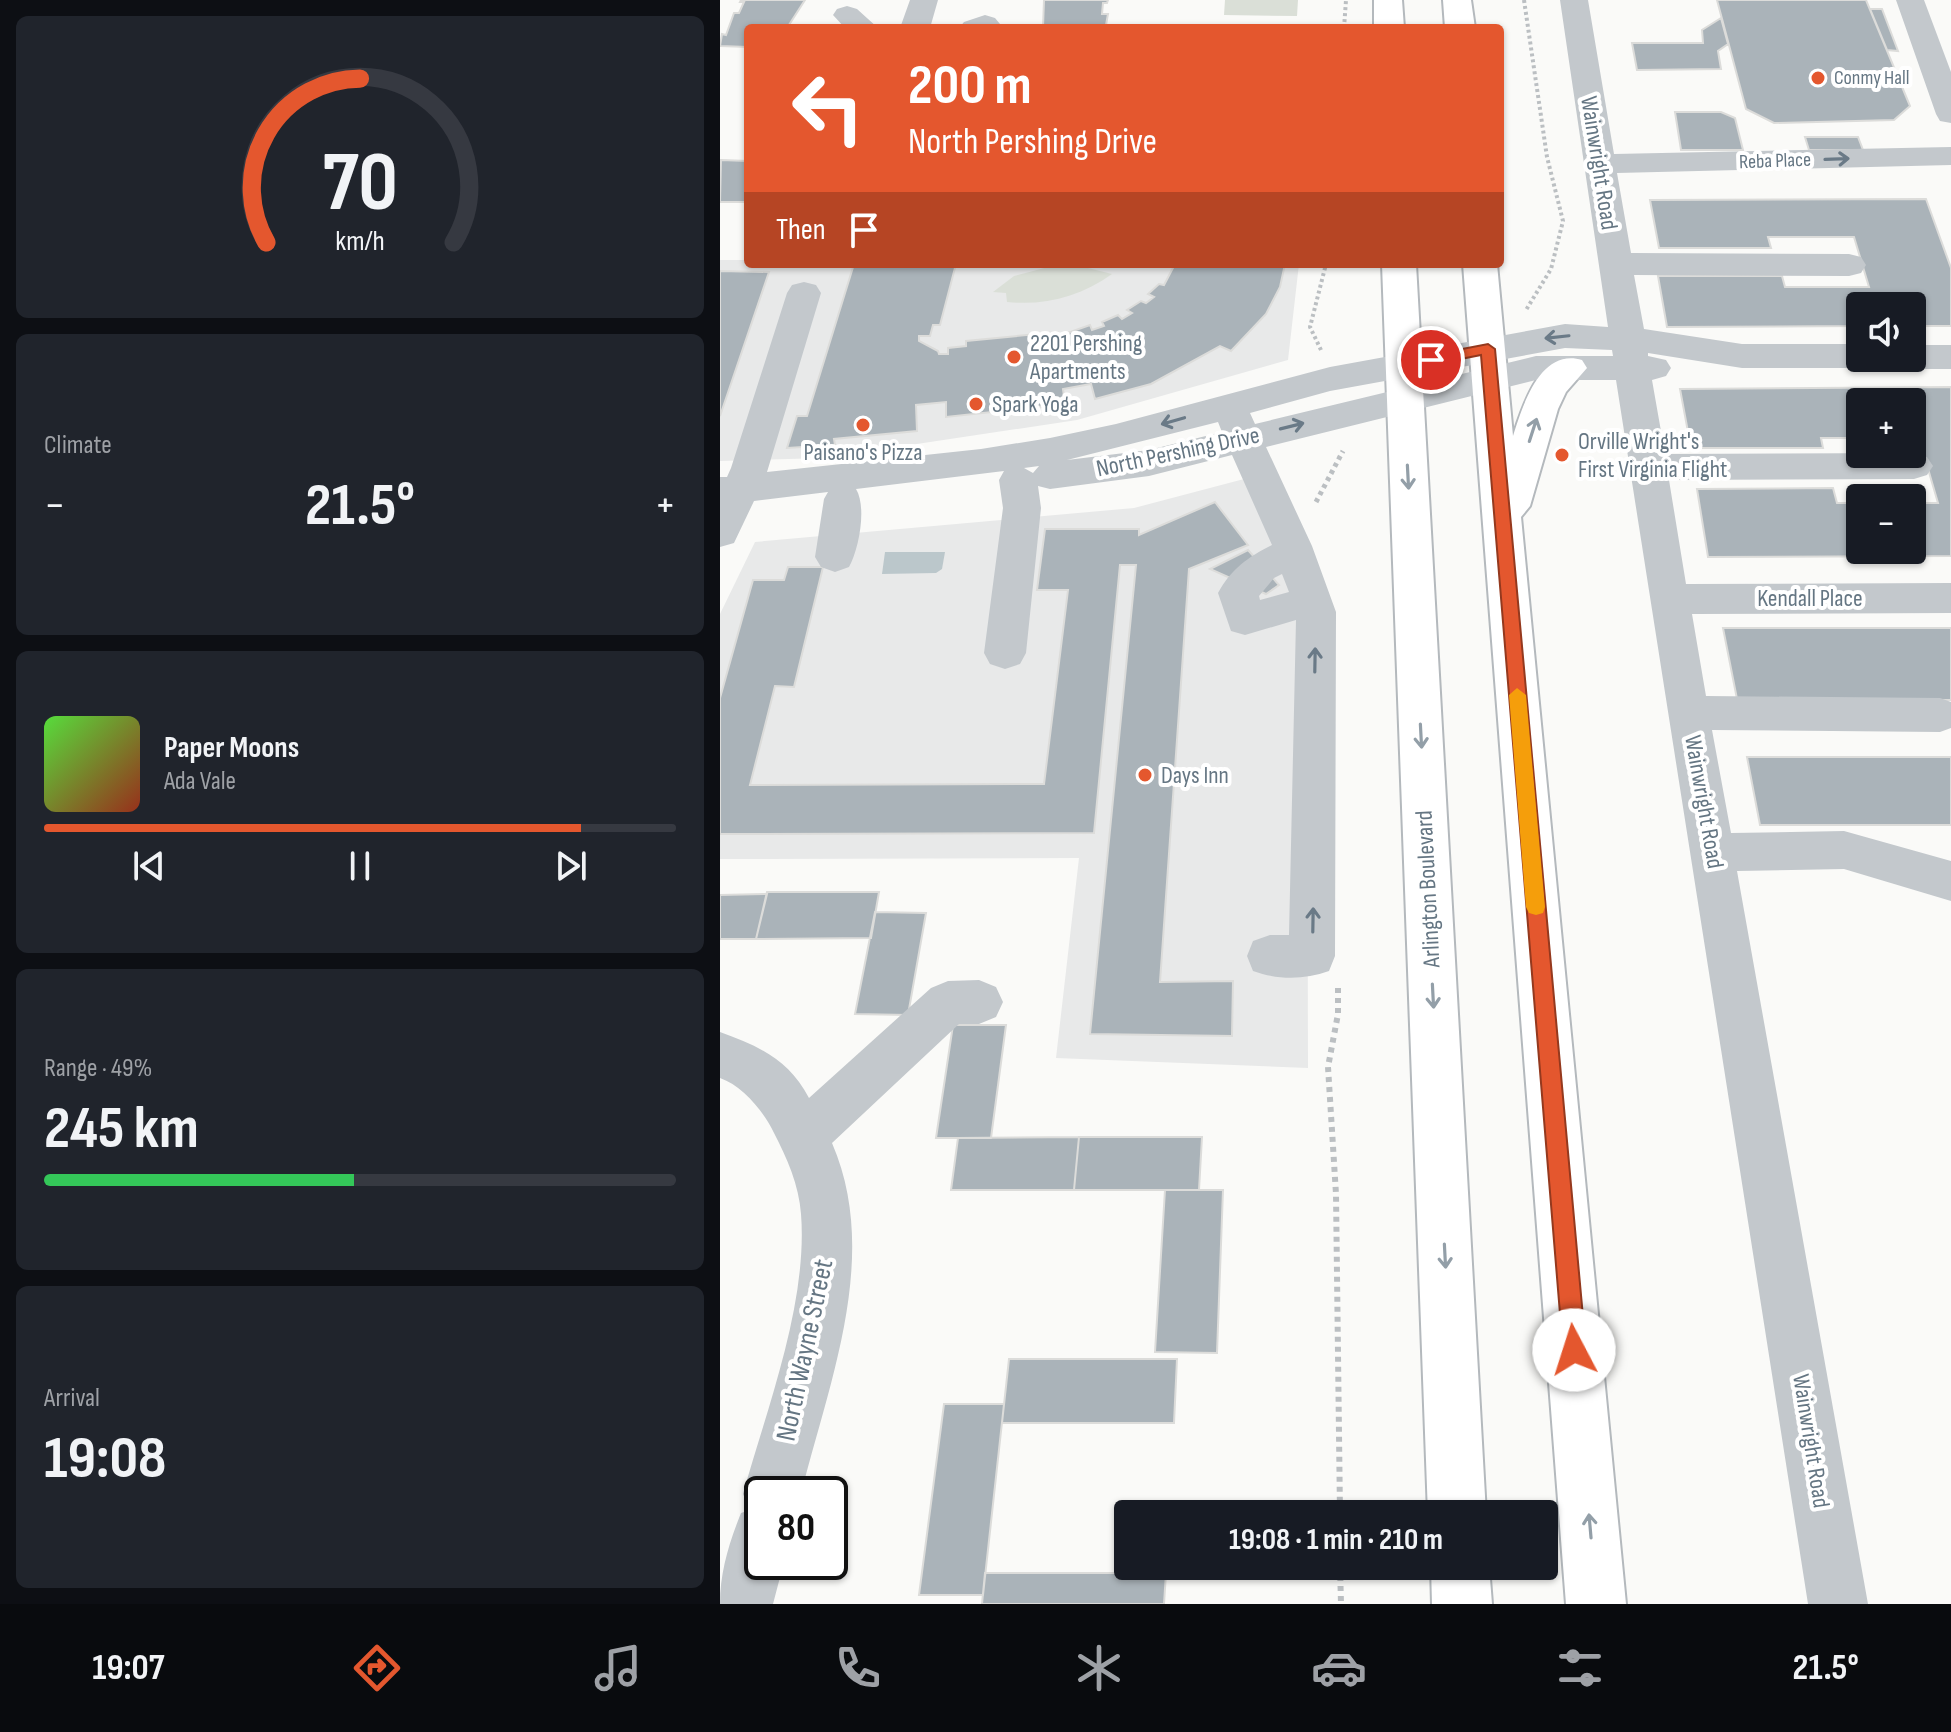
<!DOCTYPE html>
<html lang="en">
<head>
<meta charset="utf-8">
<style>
	:root { --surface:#171b24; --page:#20242c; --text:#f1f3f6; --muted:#9ea1a6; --line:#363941; --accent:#e4572e }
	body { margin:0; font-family:"Sofia Sans Condensed",sans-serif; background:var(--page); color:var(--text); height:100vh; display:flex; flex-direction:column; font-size:30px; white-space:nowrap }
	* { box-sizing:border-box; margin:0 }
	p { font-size:26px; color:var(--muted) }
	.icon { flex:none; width:44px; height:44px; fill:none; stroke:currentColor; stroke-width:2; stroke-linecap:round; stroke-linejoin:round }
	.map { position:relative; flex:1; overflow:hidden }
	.sheet { display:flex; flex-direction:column; gap:16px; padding:16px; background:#0d0f14; width:720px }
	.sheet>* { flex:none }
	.banner { position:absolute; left:24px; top:24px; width:760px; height:244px; border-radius:8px; box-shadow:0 2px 6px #0004; background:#e4572e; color:#fff; overflow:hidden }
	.controls { position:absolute; left:1126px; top:292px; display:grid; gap:16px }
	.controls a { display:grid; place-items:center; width:80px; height:80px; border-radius:8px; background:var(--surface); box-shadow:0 2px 6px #0004; font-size:40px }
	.speed { position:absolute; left:24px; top:1476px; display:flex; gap:16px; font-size:40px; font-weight:700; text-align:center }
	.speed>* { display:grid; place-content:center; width:104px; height:104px; border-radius:50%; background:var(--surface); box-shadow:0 2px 6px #0004; line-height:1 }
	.speed .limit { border:4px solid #111; border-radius:12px; background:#fff; color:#111 }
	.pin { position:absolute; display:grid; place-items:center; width:68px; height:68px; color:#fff; margin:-34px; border:4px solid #fff; border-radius:50%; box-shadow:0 2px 8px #0007 }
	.me { position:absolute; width:88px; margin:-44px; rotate:355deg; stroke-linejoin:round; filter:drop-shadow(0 0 6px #0008) }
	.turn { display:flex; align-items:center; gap:28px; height:168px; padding:0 32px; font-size:36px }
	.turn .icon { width:104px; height:104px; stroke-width:2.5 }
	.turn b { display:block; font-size:56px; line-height:68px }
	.then { display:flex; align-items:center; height:76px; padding:0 32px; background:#0003; gap:16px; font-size:30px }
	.big { font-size:60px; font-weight:700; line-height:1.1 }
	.sheet .tile { flex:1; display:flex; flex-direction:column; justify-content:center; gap:12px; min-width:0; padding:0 28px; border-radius:12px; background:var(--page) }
	.sheet .dial { align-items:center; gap:0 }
	.dial svg { height:208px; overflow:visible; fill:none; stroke:var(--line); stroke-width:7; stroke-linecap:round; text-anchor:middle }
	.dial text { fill:var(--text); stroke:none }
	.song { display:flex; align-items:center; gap:24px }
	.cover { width:96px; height:96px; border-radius:12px; background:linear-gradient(135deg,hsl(110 70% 55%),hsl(10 70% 35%)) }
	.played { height:8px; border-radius:4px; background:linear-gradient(90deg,var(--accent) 85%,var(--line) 85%) }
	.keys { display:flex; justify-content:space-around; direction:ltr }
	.heat { display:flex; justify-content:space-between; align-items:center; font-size:44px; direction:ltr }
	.charge { height:12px; border-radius:6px; background:linear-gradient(90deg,#34c759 49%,var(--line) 0) }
	.trip { position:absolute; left:394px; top:1500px; width:444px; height:80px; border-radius:8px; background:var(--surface); box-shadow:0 2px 6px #0004; font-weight:700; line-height:80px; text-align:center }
	.menu { display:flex; height:128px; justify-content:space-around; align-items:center; background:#090b0e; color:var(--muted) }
	.menu .icon { width:56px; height:56px }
	.menu .selected { color:var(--accent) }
	.menu b { font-size:36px; color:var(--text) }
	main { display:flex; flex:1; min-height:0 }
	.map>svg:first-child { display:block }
</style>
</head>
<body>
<main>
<section class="sheet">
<div class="tile dial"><svg viewBox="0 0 100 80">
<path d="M14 69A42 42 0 1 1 86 69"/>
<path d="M14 69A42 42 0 0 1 50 6" stroke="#e4572e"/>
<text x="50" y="56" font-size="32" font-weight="700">70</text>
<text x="50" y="72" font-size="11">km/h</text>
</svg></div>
<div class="tile"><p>Climate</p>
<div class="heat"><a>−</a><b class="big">21.5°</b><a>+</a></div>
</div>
<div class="tile">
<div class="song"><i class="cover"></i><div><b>Paper Moons</b><p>Ada Vale</p></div></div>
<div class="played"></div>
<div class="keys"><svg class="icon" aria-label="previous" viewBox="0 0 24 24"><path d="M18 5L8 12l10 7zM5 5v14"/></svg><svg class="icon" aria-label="pause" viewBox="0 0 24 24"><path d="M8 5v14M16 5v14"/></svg><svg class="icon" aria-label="next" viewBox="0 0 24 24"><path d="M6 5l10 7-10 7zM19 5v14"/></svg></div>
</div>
<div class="tile"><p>Range · 49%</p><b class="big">245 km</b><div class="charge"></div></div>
<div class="tile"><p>Arrival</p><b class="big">19:08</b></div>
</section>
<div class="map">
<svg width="1231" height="1604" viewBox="0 0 1231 1604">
	<rect width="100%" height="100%" fill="#fafaf8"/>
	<path fill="#e8e9e9" d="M0,260H28V264H579L568,360L357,420L104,458L0,461Z
		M524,479L587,611L588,1068L336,1058L359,858L0,859V614L35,542L414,508Z"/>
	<path fill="#dadfd7" d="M505,0H578L577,16L504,15Z
		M332,266H360L392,274C361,296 326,306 287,302L286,293L273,292L294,276Z"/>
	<path fill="#bbc7cb" d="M165,552H225L222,569L216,573L162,574Z"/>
	<path fill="#aab3b9" stroke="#dcdcda" stroke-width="2" d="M21,0H85L67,28H28V47L0,46L2,34L6,35L14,13H19L24,2H20Z
		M324,0H388L387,3H383L382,14H388L386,25L318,28L323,27Z
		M997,0H1146L1190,106L1174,120L1054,123L1026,109Z
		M1150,9H1162L1178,51L1167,50Z
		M1001,18L1008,44L998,51L1001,69L917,70L912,43H983L982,30Z
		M955,112H1001L1015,118L1023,150H961Z
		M1085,137H1138L1143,150H1089Z
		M1,160L28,161L27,202H0Z
		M1206,199L1231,268V326H1192V306H1140V326L947,327L938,276H1062L1065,287H1149L1134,237H1048L1051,248H939L930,200Z
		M134,264H236L220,325H213L210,336H199V341L218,351L219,354H228V348L246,346V341L338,332L339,336L370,325L372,330L384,326L382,322L398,315L402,319L412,313L407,310L421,301L426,303L434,297L428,294L439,284L444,285L455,264H565L560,287L546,314L511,351L500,346L431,384L375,399L371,384L343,389L345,404L226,417V402L196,405L197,431L114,439L115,445L67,448L77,416H87Z
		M0,271L49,272L0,416Z
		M1231,387V556L988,557L977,489L1113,488L1117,503H1140V550H1192V503H1218L1199,438H1192V402H1140V438H1101L1103,448H971L960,389Z
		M495,502L528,545L469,569L440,982L513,981L512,1036L370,1034L416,565H400L374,833L0,834V698L33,580H64L68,567H103L74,687L55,686L30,785L324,784L348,590H317L325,529H419V535Z
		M528,550L559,585L546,594L490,569Z
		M1003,628H1231V700L1017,699Z
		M1027,757H1231V825H1040Z
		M47,892H159L151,938L36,939Z
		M47,894L36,939H0V895Z
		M155,912L206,913L188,1015L135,1014Z
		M233,1025H286L271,1138H216Z
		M359,1137L354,1190H231L238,1138Z
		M359,1137H482L479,1190H354Z
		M445,1190H503L497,1353L435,1352Z
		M289,1359H457L454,1423H282Z
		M224,1404H284L263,1595H199Z
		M265,1573H446L444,1604H262Z"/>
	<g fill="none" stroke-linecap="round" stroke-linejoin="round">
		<g stroke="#b4b9bd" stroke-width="4">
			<path id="highway" d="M654,0H682L684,28H654Z
				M723,0H751L755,28H725Z
				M662,264H696L766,1514H708Z
				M743,264H777L793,436C803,405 820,348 862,360L867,368L846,392L838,409L810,506L801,517L906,1604H846Z
				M711,1566H769L772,1604H712Z"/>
		</g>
		<path stroke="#bbbfc2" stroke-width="4" stroke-dasharray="3 3" stroke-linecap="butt" d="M804,0L827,157L843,221L831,269L806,310
			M624,28L626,0
			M601,350L590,327L606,264"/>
		<path stroke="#bbbfc2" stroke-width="5" stroke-dasharray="4 4" stroke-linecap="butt" d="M596,502L623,451"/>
		<path stroke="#bbbfc2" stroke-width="6" stroke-dasharray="5 5" stroke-linecap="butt" d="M618,988V1014L608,1067L616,1194L620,1514
			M620,1566L621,1604"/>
		<path fill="#c3c8cc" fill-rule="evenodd" d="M190,0H218L210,28H180Z
			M840,0H868L894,154L1231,147V165L897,173L911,253L1129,254L1141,257L1146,265L1141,273L1129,276L914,275L924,329L1022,344H1140V358H1156L1153,364L1140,368H1022L928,353V356L946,360L951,368L946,376L932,380L945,454L1194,453L1207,457L1213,466L1207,475L1194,479L949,480L966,584L1231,583V613L972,614L986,696L1220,698L1231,702V728L1220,732L992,730L1011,833L1124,831L1231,861V901L1124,869L1017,871L1148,1604H1088L896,380H816L546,447L592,546L616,612L615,956L609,971C584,980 558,980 533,971L527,956L533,941L550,935H569L576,620L525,635L511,631L498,593C511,569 528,557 552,545L512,455L429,476L330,489L318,486L321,508L306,653L300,664L285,669L270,664L264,653L283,508L279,480L284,471L136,489C147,507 139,549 129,567L115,572L101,567L95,557L104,499L108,492L34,501L14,543L0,547V477H7L11,468L67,293L72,285L84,282L96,285L101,293L47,472L261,449L330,438L396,424L610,367L845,324L888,327ZM845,348L892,350L893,356H816L535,424L530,413L610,391ZM498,422L502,432L429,450L347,460ZM319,466L313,473L304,468ZM562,574L569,592L540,600L539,596L554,578Z
			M1176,0H1204L1231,72V123L1220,121L1216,114Z
			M127,6L137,9L158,28H125L113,15L117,9Z
			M265,15L275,18L280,24L277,28H239L244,22Z
			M1192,345H1231V369H1192L1179,365L1175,358H1192Z
			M259,980L276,987L283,1002L276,1017L259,1024H239L112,1143C161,1256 109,1382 81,1494H42V1562H64L53,1604H0C0,1572 9,1543 21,1513L30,1510L23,1494C47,1408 88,1303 81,1214C79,1185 67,1158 54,1133C44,1112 23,1086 0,1078V1032C39,1046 69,1060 89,1098L211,988L228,981Z"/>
		<use href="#highway" fill="#fff" fill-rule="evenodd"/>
	</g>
	<defs><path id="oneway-shaft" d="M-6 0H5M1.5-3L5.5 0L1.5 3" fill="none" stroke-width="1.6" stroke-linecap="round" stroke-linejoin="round" transform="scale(2)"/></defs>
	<g stroke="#6a7a87">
		<use href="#oneway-shaft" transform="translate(1117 159) rotate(-2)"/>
		<use href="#oneway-shaft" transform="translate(837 337) rotate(174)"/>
		<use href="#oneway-shaft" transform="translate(453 421) rotate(164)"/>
		<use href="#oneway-shaft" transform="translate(572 426) rotate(-14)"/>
		<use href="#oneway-shaft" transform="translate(595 660) rotate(-89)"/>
		<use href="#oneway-shaft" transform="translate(593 920) rotate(-89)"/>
	</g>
	<g stroke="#939fa8">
		<use href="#oneway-shaft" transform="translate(813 430) rotate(-72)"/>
		<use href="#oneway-shaft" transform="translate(688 477) rotate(87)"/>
		<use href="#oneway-shaft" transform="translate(701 736) rotate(87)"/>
		<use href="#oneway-shaft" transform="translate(713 996) rotate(87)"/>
		<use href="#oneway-shaft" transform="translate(725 1256) rotate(87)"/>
		<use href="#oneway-shaft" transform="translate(870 1526) rotate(-95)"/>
	</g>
	<path fill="#e4572e" stroke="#94391e" stroke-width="2" d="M768,344L775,349L866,1350L862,1358L854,1362L846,1358L843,1350L761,355L711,365L704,360L711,355Z"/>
	<path fill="#f59e0b" d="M797,688L806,695L825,907L823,913L816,915L809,913L806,907L789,695Z"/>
	<g fill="#e4572e" stroke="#fff" stroke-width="3">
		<circle cx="1098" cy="78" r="8"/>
		<circle cx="294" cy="357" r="8"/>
		<circle cx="256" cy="404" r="8"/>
		<circle cx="143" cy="425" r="8"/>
		<circle cx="842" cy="455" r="8"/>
		<circle cx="425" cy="775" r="8"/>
	</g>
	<g text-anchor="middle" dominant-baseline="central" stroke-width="8" stroke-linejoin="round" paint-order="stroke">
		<g font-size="20" fill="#657683" stroke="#fff" text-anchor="start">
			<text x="1114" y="78">Conmy Hall</text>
		</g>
		<g font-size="20" fill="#657683" stroke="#fff">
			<text transform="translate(1055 161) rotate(-2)">Reba Place</text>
		</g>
		<g font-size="24" fill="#657683" stroke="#fff">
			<text transform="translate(879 163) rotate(81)">Wainwright Road</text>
			<text transform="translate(458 452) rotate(-12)">North Pershing Drive</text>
			<text x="1090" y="598">Kendall Place</text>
			<text transform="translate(984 802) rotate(80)">Wainwright Road</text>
			<text transform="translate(708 889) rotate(-93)">Arlington Boulevard</text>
			<text transform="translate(1091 1441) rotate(81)">Wainwright Road</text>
		</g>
		<g font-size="24" fill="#657683" stroke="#fff" text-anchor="start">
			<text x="310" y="343">2201 Pershing<tspan x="310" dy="28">Apartments</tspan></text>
			<text x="272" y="404">Spark Yoga</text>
			<text x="858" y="441">Orville Wright's<tspan x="858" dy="28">First Virginia Flight</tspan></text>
			<text x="143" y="452" text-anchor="middle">Paisano's Pizza</text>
			<text x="441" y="775">Days Inn</text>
		</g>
		<g font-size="28" fill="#657683" stroke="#fff">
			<text transform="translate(85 1350) rotate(-78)">North Wayne Street</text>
		</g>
	</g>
</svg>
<div class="controls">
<a><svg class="icon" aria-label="sound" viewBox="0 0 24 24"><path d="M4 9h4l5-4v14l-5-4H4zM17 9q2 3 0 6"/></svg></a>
<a>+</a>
<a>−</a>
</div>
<div class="speed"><div class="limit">80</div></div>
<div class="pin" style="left:711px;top:360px;background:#d93025"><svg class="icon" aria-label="arrive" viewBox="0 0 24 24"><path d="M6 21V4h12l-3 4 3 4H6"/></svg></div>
<svg class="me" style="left:854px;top:1350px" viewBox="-20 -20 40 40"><circle r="19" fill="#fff"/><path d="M0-13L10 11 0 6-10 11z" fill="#e4572e"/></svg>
<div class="trip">19:08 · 1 min · 210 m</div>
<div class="banner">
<div class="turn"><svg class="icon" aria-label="left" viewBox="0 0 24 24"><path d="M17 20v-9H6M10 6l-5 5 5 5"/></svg><div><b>200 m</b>North Pershing Drive</div></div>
<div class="then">Then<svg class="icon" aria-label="arrive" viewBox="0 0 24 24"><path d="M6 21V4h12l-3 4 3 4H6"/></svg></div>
</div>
</div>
</main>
<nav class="menu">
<b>19:07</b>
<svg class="icon selected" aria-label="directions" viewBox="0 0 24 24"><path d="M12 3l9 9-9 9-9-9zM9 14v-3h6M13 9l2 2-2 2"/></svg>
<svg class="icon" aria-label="music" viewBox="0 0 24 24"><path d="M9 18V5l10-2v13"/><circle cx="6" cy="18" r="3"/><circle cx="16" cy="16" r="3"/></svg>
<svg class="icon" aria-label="phone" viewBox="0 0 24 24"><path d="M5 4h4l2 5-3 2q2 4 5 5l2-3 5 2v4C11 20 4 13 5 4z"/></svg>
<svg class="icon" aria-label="climate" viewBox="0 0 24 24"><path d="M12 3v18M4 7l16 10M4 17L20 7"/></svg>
<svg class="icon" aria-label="car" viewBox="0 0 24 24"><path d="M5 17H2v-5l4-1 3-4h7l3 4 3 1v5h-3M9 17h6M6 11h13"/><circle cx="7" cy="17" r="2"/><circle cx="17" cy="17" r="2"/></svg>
<svg class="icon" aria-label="filters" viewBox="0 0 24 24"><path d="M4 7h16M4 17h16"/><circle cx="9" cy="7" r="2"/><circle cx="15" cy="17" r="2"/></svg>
<b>21.5°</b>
</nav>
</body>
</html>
